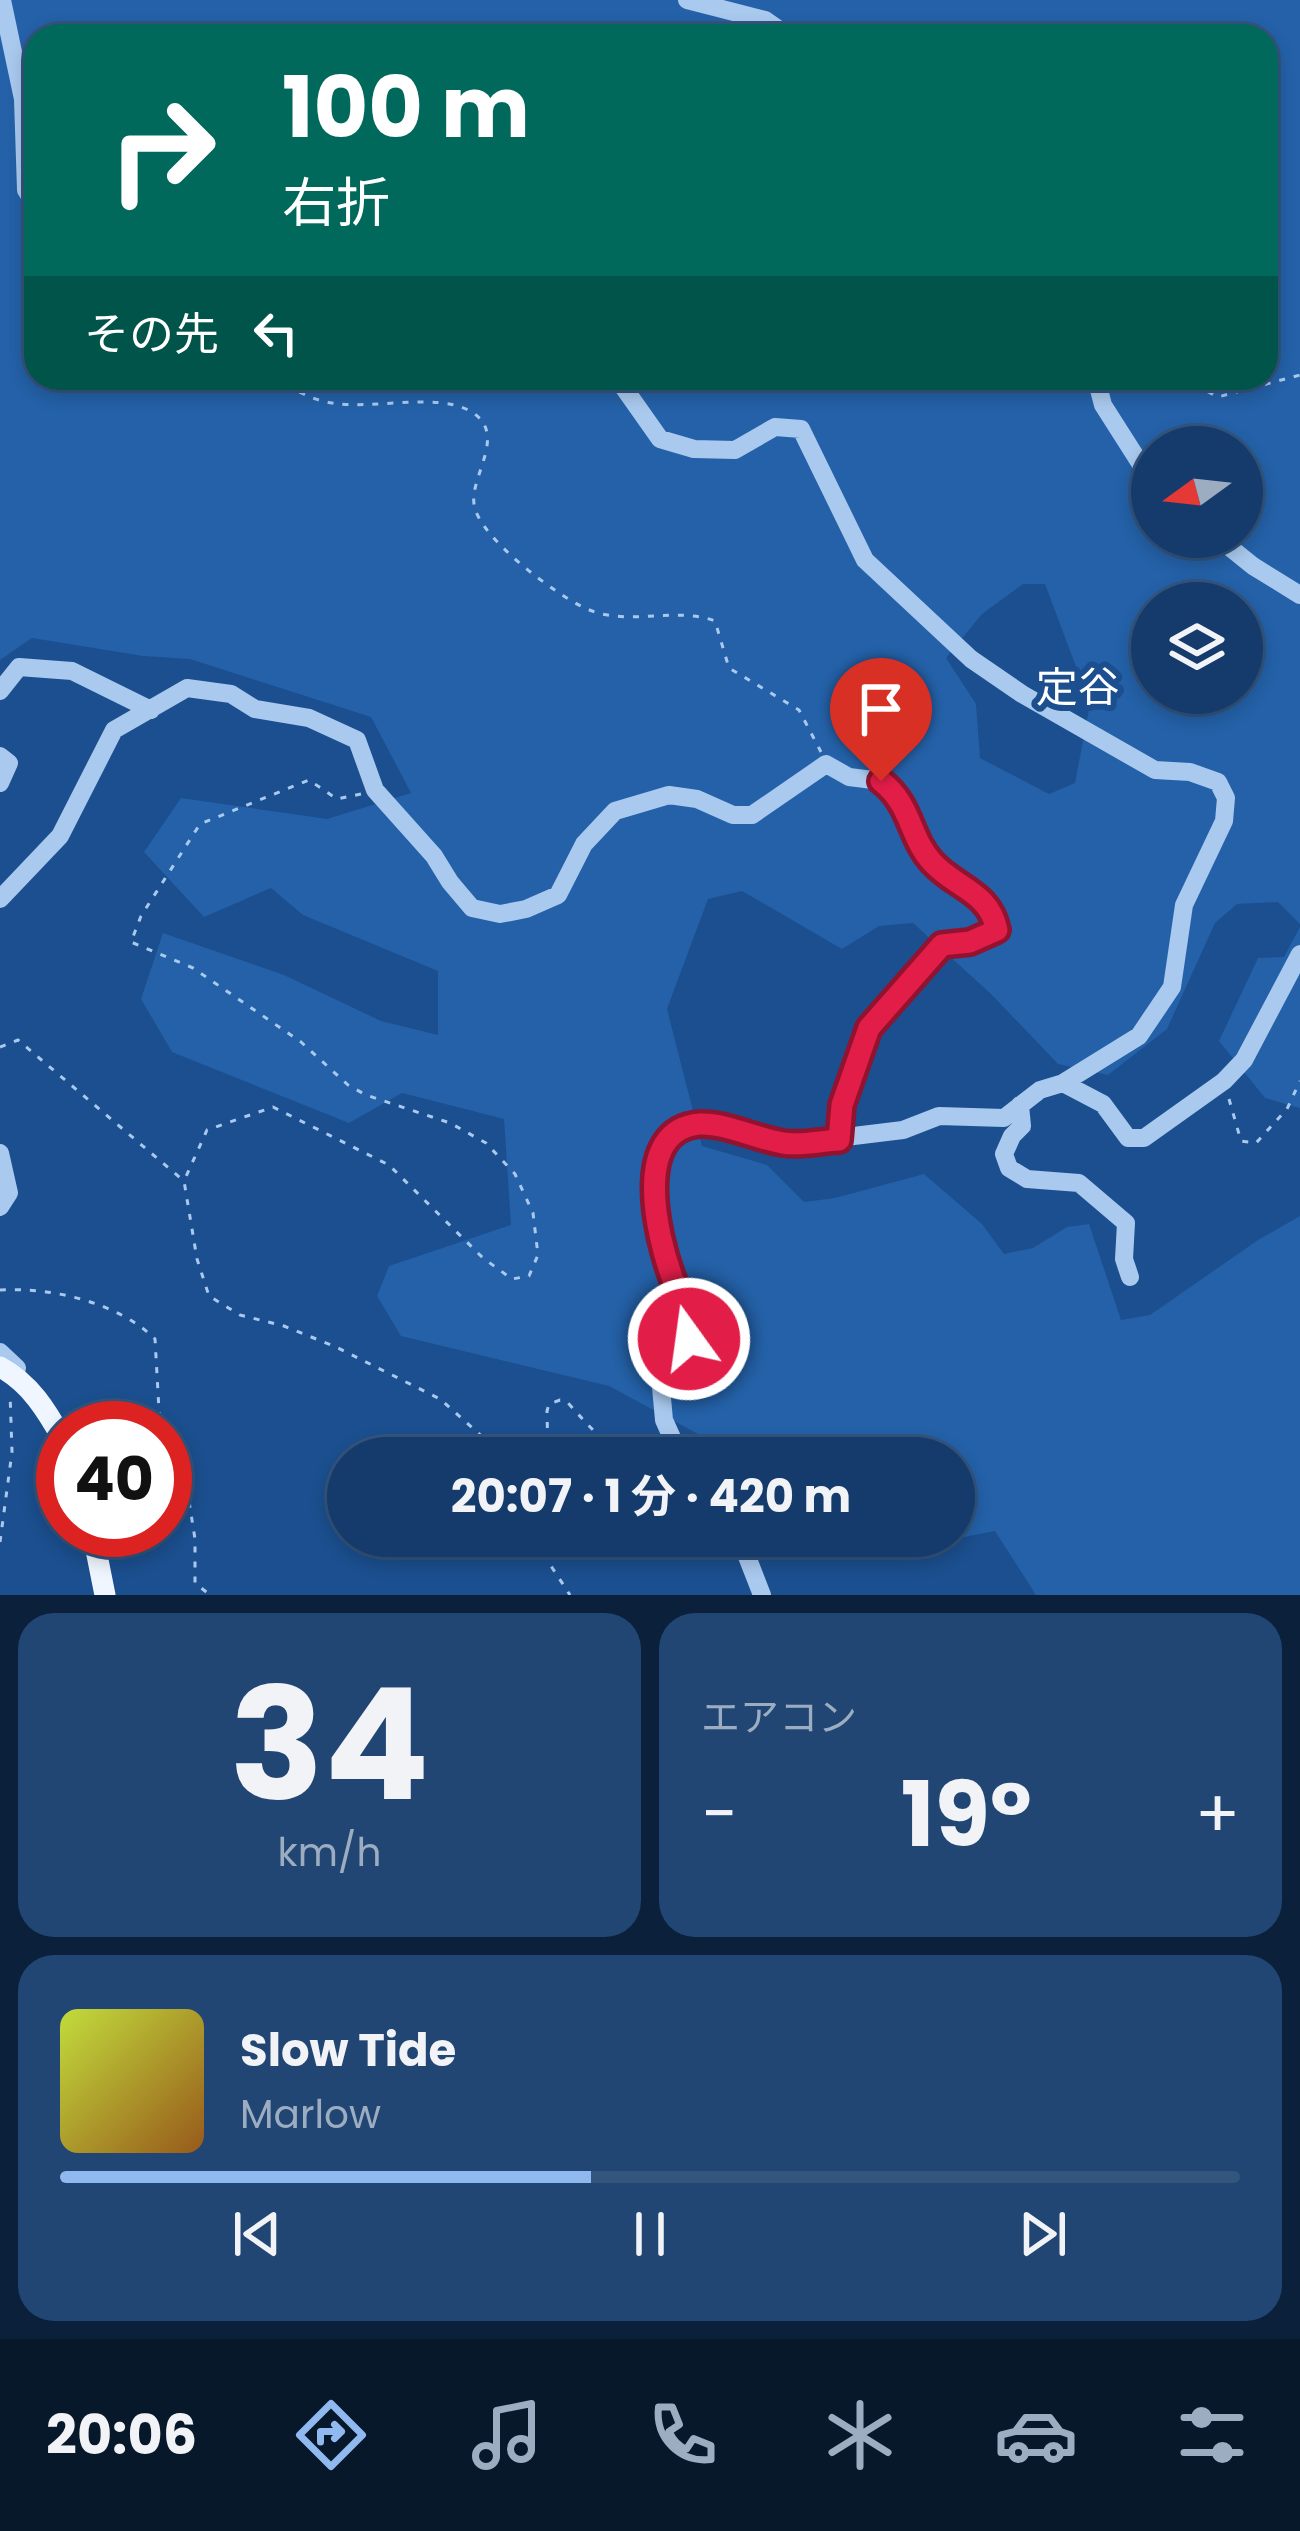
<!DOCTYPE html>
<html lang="ja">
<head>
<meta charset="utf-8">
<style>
	:root { --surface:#143b6b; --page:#214673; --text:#f1f3f6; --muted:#9dadc1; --line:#33557e; --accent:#90b9f0 }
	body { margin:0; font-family:Poppins,"Noto Sans JP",sans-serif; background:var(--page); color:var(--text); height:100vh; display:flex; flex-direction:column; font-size:45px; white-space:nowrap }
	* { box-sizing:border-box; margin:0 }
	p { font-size:39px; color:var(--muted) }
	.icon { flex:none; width:66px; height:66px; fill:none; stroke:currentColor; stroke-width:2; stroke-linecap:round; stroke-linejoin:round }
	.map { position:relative; height:1595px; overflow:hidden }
	.drawer { display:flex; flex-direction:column; gap:18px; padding:18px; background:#0b203b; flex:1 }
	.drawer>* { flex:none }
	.banner { position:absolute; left:24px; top:24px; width:1254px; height:366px; border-radius:36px; box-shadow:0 6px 18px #0003,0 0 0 3px var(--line); background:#00695c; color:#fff; overflow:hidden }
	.needle { width:78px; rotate:255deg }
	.controls { position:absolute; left:1131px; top:426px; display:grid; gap:24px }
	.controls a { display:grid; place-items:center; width:132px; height:132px; border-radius:50%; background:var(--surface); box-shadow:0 6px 18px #0003,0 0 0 3px var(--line); font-size:60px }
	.speed { position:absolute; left:36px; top:1401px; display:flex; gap:24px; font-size:60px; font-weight:700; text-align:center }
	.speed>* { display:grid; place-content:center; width:156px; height:156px; border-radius:50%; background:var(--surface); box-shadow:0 6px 18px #0003,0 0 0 3px var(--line); line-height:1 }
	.speed .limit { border:18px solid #d22; background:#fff; color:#111 }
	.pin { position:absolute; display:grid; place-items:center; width:102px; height:102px; color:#fff; margin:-123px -51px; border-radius:50% 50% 50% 0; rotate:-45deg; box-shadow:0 0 12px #0007 }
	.pin .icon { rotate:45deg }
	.me { position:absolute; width:132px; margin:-66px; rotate:346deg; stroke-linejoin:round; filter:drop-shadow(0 0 9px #0008) }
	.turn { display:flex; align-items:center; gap:42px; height:252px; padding:0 60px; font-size:54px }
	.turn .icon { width:156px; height:156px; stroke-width:2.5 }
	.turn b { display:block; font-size:84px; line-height:102px }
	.then { display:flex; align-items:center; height:114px; padding:0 60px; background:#0003; gap:24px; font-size:45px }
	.big { font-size:90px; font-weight:700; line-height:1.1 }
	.drawer .widget { flex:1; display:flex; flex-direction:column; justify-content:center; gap:18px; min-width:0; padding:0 42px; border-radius:36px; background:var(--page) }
	.drawer .dial { align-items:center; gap:0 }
	.dial b { font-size:156px; line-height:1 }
	.song { display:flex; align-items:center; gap:36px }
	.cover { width:144px; height:144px; border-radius:18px; background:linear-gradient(135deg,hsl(70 70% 55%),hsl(30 70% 35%)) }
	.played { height:12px; border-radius:6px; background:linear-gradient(90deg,var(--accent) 45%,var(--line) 45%) }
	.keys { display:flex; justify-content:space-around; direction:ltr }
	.heat { display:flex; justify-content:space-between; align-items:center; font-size:66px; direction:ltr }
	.drawer .tiles { flex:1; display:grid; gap:18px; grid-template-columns:1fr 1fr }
	.widget:last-child { grid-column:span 2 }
	.trip { position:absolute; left:327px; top:1437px; width:648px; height:120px; border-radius:60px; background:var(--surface); box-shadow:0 6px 18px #0003,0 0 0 3px var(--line); font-weight:700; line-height:120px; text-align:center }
	.dock { display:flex; height:192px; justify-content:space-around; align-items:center; background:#08182b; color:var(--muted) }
	.dock .icon { width:84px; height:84px }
	.dock .on { color:var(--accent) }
	.dock b { font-size:54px; color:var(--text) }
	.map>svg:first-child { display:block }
</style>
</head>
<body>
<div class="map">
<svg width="1300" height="1595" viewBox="0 0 1300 1595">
	<rect width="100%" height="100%" fill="#1b4f8f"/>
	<path fill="#2461a8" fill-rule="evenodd" d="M0,0H1300V924L1278,902L1237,904L1215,923L1167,1029L1108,1075L1058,1064L991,994L913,923L879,926L842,949L742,891L708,899L667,1009L702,1146L767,1165L804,1202L835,1198L924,1174L982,1224L1004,1254L1033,1248L1067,1227L1089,1224L1121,1320L1150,1315L1258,1240L1300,1216V1595H1036L995,1531L949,1540L940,1536H954V1458H725L698,1434L609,1386L401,1336L377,1296L389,1266L511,1225L504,1119L402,1093L349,1123L172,1052L141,999L163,933L284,975L381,1021L438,1035V971L303,915L271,888L204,917L144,852L181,798L327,819L411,793L371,717L190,659L143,656L32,638L0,660ZM36,36H1266V378H36ZM1152,447H1242V537H1152ZM1023,584H1045L1090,704L1075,783L1049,794L980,758L976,704L946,658L982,614ZM1152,603H1242V693H1152Z
		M1300,927V1108L1265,1098L1219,1041L1258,958L1284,957Z"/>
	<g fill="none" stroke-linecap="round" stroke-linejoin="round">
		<path stroke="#a9c9ee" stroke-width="3" stroke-dasharray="6 9" stroke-linecap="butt" d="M69,378L105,382L126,378
			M273,378C292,388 311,400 332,403C371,410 437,392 470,411C509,433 470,475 474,504C478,537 557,596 587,609C628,627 675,606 715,621L729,668L799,710L821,752
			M1181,378L1218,397L1300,375
			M361,794L337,799L309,780L200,824L141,916L131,942L193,968L301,1042L348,1085L366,1095L450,1123L486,1143L515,1174L533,1213L538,1255L529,1276L512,1279L483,1258L389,1165L273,1107L207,1130L184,1181L197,1259L209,1296L240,1315L284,1326L336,1347L440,1399L506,1458
			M0,1047L18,1040L184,1181
			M1229,1099L1241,1141L1256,1143L1287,1109L1300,1081
			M0,1290C50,1287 118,1302 155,1339L160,1428
			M165,1443L172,1465V1487
			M548,1458L547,1411L549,1404L560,1400L568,1403C593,1430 611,1455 650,1457L661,1449
			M165,1488L172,1487L189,1501L195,1539V1583L210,1595
			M491,1536L534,1540L570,1595
			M0,1542L12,1452L10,1393"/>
		<path stroke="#a9c9ee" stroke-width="18" d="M2,0L23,99L26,190L36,206
			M687,0L765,20L788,36
			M617,378L660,439L694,449L735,450L775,427L801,429L865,560L971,659L1022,694L1155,770L1190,772L1218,782L1226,798L1224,821L1184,905L1172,987L1139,1036L1063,1083L1040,1090L1004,1118L939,1116L903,1130L788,1144L703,1124L680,1129L666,1141L654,1184L657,1225L673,1278L694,1329L660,1376L664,1420L681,1458
			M1096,378L1103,405L1152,482
			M1217,537L1253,566L1300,595
			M0,691L19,667L72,671L151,710
			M0,756L9,763L0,783
			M0,899L60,836L114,730L187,688L231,694L255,709L309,718L357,740L375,790L434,856L450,882L472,908L500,914L526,909L558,895L584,844L615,811L669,795L697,799L733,815H752L826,764L849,777L881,781L896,792L927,857L981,897L989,905L997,930L970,942L942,945L869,1028L842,1105L839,1140
			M1063,1083L1103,1104L1128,1138H1144L1224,1081L1244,1060L1300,954
			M1020,1105L1022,1126L1012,1136L1004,1154L1009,1168L1027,1179L1079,1183L1126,1223L1124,1259L1130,1277
			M0,1153L9,1193L0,1207
			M0,1352L17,1368L13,1374
			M739,1536L762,1595"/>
		<path stroke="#f0f6ff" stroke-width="21" d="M0,1367C30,1383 47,1411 63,1440
			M92,1530L105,1595"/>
	</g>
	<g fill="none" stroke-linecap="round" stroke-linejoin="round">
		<g stroke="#92132f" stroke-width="30">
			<path id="route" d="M689,1339L694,1328C690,1309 679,1295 672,1277C657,1236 631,1129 700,1124C726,1123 757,1139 783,1143C800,1146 821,1141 839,1140L842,1105L869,1028L942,945L970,942L997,930C989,891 955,888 932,862C909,837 912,805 881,781"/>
		</g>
		<use href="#route" stroke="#e11d48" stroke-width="21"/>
	</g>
	<g text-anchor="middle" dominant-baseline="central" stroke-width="12" stroke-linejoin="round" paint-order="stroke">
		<g font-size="42" fill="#fff" stroke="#1b4f8f">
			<text x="1078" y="687">定谷</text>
		</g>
	</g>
</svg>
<div class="controls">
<a><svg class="needle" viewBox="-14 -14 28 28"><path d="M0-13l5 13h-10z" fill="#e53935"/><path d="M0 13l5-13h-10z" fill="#9dadc1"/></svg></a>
<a><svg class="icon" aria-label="layers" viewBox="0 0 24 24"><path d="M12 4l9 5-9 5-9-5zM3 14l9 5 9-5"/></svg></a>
</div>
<div class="speed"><div class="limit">40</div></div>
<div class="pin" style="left:881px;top:781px;background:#d93025"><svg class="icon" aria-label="arrive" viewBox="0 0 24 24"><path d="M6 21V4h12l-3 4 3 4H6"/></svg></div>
<svg class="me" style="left:689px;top:1339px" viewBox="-20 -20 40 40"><circle r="17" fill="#e11d48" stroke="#fff" stroke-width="3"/><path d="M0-11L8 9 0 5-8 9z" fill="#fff"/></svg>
<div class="trip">20:07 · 1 分 · 420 m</div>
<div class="banner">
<div class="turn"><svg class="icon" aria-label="right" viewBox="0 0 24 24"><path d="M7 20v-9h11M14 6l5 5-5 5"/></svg><div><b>100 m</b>右折</div></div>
<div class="then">その先<svg class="icon" aria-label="left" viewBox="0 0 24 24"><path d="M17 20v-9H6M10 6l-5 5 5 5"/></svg></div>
</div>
</div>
<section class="drawer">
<div class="tiles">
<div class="widget dial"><b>34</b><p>km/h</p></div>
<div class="widget"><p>エアコン</p>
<div class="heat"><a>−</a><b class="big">19°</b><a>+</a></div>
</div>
<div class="widget">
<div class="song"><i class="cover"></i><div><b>Slow Tide</b><p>Marlow</p></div></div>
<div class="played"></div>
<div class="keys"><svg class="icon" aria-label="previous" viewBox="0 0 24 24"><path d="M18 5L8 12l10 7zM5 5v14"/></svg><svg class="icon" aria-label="pause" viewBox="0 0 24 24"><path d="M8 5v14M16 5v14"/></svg><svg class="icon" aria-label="next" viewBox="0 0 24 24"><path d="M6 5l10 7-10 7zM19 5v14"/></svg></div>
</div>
</div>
</section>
<nav class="dock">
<b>20:06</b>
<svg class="icon on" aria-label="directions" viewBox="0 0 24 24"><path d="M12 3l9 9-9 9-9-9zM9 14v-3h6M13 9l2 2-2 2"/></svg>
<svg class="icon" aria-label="music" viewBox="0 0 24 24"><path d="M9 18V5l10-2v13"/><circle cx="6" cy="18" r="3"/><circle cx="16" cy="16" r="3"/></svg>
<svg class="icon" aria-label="phone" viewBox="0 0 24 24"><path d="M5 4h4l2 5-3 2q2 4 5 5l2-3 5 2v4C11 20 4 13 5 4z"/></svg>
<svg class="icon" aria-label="climate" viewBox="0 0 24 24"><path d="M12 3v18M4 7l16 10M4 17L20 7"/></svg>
<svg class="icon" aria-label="car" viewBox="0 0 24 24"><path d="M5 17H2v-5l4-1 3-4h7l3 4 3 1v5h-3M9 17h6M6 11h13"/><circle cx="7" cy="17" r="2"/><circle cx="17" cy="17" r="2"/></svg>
<svg class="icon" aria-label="filters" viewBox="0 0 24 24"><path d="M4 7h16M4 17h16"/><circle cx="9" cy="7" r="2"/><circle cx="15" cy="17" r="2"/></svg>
</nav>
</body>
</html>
